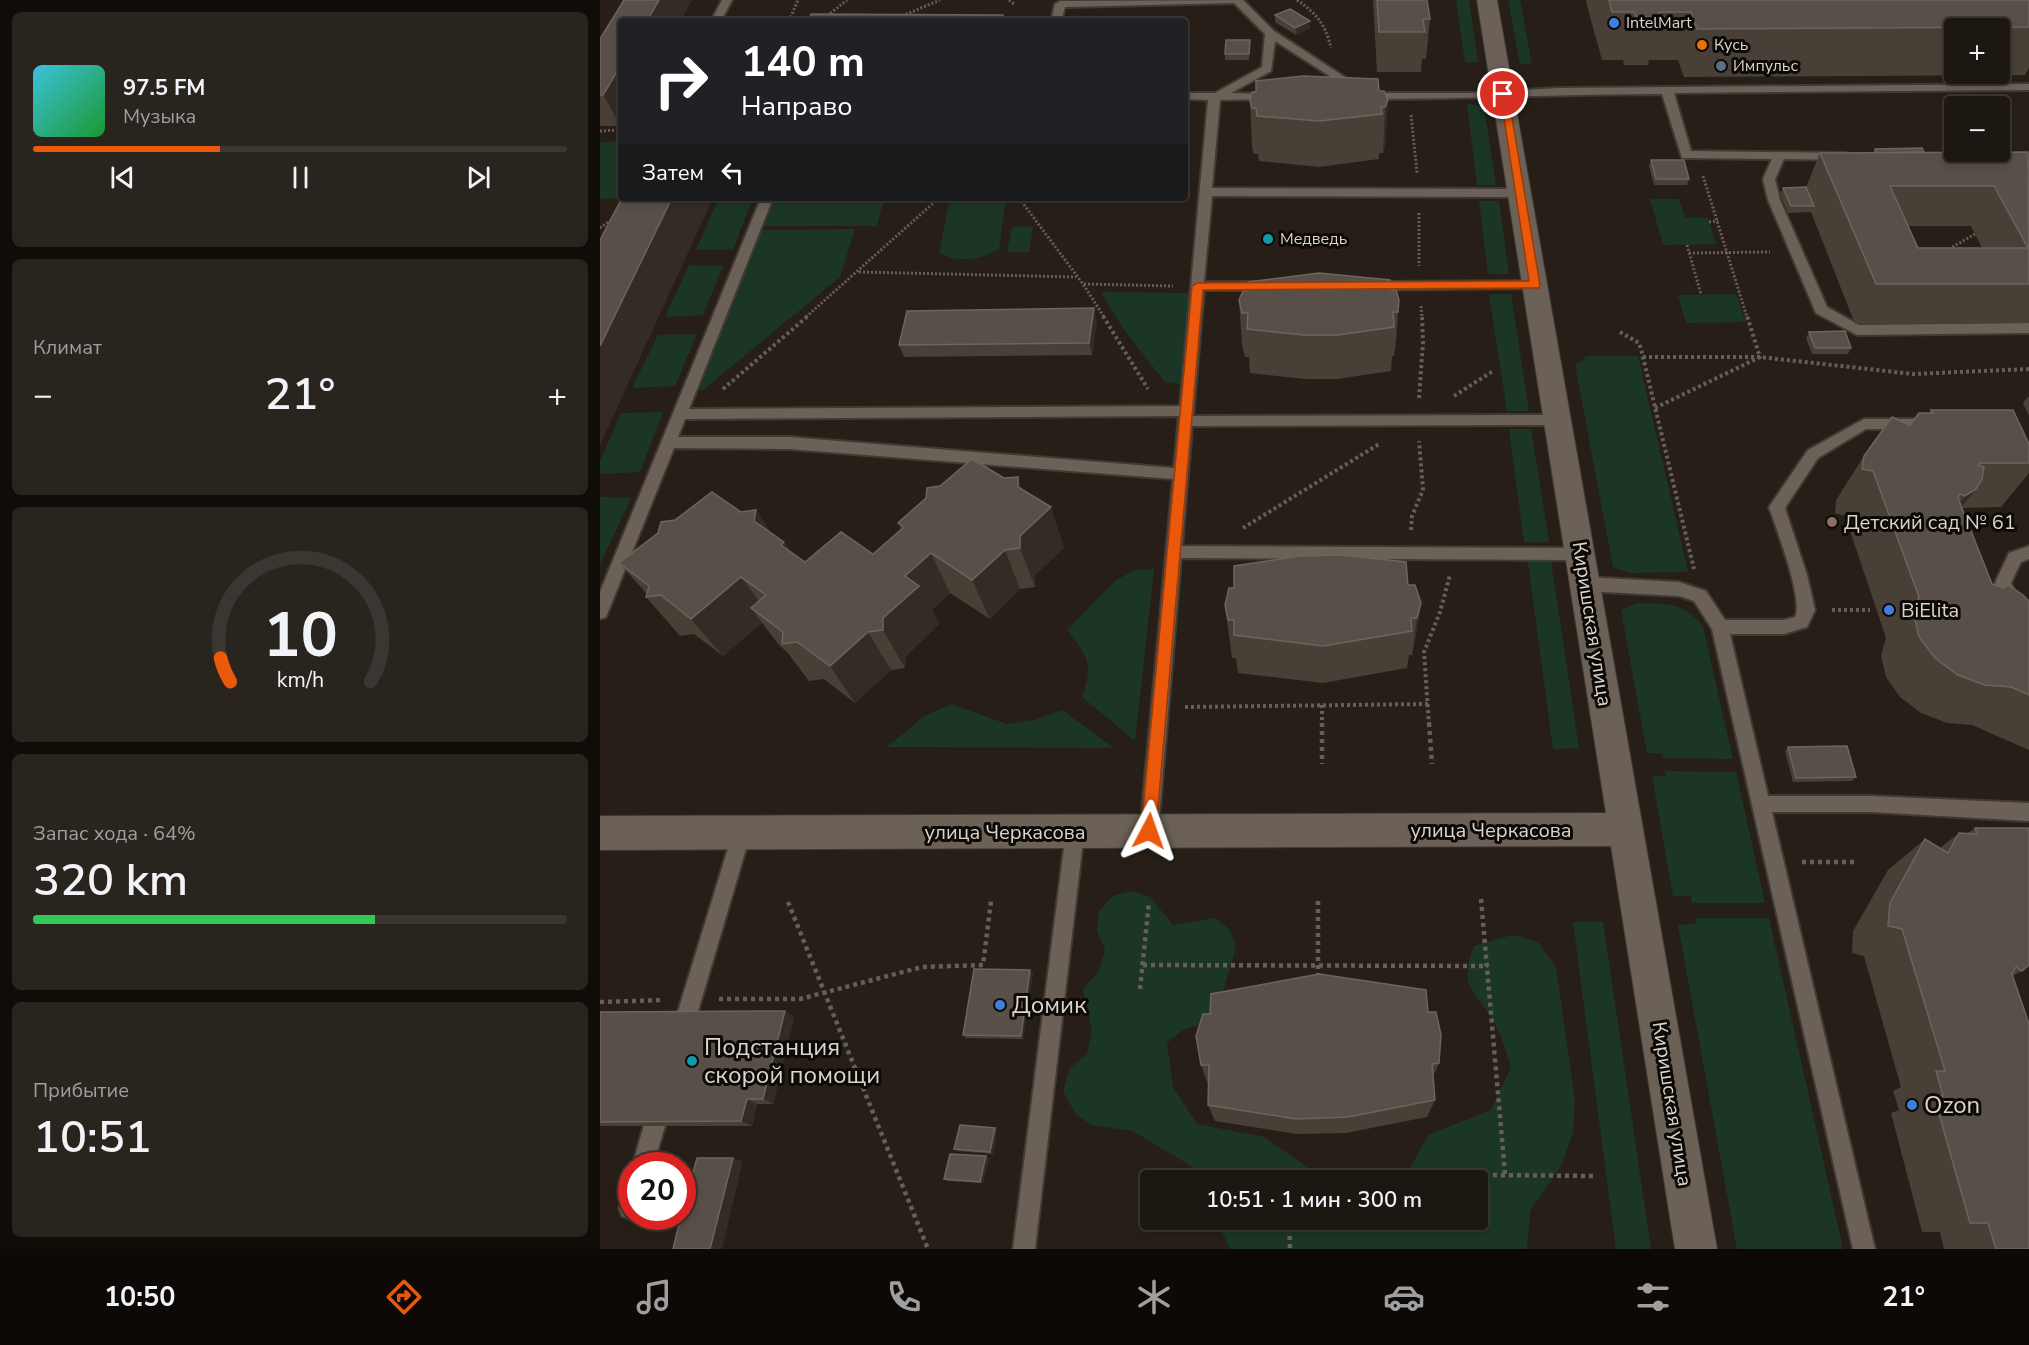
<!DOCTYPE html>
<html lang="ru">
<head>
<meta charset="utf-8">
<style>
	:root { --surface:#1d1711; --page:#2a241f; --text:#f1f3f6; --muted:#a09f9f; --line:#3b3631; --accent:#ea580c }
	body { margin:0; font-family:"Nunito Sans",sans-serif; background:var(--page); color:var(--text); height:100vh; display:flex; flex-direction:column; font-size:22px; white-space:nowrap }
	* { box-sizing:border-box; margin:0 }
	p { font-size:20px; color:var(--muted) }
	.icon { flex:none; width:33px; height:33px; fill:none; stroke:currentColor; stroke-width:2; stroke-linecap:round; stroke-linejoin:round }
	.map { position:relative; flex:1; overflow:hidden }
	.sheet { display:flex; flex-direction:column; gap:12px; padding:12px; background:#100d09; width:600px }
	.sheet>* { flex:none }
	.banner { position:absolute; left:18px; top:18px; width:570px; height:183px; border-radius:6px; box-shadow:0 3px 9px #0003,0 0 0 2px var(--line); background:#202124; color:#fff; overflow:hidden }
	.fabs { position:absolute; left:1344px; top:18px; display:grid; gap:12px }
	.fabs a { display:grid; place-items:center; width:66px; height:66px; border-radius:6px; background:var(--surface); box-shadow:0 3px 9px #0003,0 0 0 2px var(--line); font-size:30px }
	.speed { position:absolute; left:18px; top:1152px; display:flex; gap:12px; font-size:30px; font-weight:700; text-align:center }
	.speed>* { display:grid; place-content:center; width:78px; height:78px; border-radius:50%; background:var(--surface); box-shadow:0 3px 9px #0003,0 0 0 2px var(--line); line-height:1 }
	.speed .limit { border:9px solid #d22; background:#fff; color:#111 }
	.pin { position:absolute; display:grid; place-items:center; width:51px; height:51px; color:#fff; margin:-26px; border:3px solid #fff; border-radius:50%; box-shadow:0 2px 6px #0007 }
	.me { position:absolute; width:66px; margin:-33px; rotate:4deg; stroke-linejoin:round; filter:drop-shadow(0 0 4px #0008) }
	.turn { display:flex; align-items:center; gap:21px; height:126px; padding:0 24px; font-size:27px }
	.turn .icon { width:78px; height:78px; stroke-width:2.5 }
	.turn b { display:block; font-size:42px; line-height:51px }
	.then { display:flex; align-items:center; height:57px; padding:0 24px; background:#0003; gap:12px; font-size:22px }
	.big { font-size:45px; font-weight:600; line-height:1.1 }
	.sheet .tile { flex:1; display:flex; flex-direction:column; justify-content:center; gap:9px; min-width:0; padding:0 21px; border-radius:9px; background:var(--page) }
	.sheet .dial { align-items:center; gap:0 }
	.dial svg { height:156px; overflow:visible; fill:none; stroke:var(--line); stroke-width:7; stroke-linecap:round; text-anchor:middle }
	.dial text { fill:var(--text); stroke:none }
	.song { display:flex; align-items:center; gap:18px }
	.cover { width:72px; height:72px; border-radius:9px; background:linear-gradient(135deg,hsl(190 70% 55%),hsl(130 70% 35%)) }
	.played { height:6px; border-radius:3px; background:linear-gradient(90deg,var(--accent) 35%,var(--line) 35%) }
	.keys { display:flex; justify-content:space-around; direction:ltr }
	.heat { display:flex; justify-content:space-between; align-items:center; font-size:33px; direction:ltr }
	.charge { height:9px; border-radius:4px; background:linear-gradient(90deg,#34c759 64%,var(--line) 0) }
	.trip { position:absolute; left:540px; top:1170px; width:348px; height:60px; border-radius:6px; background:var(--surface); box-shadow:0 3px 9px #0003,0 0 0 2px var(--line); font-weight:600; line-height:60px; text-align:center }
	.dock { display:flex; height:96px; justify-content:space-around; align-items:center; background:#0c0907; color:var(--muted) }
	.dock .icon { width:42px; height:42px }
	.dock .selected { color:var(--accent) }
	.dock b { font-size:27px; color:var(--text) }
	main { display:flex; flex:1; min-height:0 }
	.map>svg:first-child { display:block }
</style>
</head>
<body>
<main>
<section class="sheet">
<div class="tile">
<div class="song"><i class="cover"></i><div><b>97.5 FM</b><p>Музыка</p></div></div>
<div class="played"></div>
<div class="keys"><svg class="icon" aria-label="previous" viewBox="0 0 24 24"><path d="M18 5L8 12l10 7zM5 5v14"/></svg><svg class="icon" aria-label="pause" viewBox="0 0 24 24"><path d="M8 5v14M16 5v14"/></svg><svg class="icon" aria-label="next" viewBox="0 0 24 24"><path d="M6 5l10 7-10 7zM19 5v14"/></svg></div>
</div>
<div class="tile"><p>Климат</p>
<div class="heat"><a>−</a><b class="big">21°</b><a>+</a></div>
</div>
<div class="tile dial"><svg viewBox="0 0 100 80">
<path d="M14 69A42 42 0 1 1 86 69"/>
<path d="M14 69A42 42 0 0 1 9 57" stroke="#ea580c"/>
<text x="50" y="56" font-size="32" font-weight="700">10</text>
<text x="50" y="72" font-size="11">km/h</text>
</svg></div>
<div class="tile"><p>Запас хода · 64%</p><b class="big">320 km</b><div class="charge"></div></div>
<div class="tile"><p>Прибытие</p><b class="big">10:51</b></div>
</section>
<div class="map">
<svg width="1429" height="1249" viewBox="0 0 1429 1249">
	<rect width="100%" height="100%" fill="#271f17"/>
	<path fill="#1c3625" d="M856,0H869L878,62H865Z
		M908,0H920L932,64H920Z
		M867,103L884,107L896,185H877Z
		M21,141L22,198L0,199V142Z
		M350,198H406L399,249C381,260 357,264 339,252Z
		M1050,199H1079L1085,218H1108L1116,244L1063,245Z
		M284,200L277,226H163L174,201Z
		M879,201H899L909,274H888Z
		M117,202L151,203L133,249L96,250Z
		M433,226L429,252H407L412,227Z
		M255,229L240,277L103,390L95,389L162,230Z
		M89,265L123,266L103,315L65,317Z
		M501,292L591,293L583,384L565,382L522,327Z
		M889,294H911L929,411H907Z
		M1136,294L1146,322L1086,323L1078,295Z
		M97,334L75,386L32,388L58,335Z
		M987,356H1038L1088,572L1031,573L1013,567L975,365Z
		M63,412L40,472L0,474V462L21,413Z
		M909,429H931L949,542H924Z
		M0,497L31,498L0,564Z
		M951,561L979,748L953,749L928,562Z
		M554,569L535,741L482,697C494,662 488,658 467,630L516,580L536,570Z
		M1037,603C1066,604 1084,601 1103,627L1133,759L1063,758L1062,753H1047L1021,610Z
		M351,704L407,724L434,720L462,710L514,748L287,747L323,717Z
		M1065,771L1136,772L1165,903H1092L1091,896H1073L1052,776H1066Z
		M532,891L550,897L573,925L616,918L630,930L636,947L619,1005L606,1023L584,1029L567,1043L573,1087L597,1124L664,1137L726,1180H597L591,1166L533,1131L491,1125L475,1113L463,1091L470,1068L487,1054L492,1030L483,989L499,971L505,950L497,931L499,911L513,896Z
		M1095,918H1169L1243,1249H1137L1078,925L1096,924Z
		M973,922H1003L1051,1249H1016Z
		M912,935L938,942L956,967L975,1101L973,1132L961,1166L930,1211L927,1249H630L616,1220H878V1180H795L805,1177L828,1135L891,1110L911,1067C906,1053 902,1036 894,1022C875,989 858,990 874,946Z"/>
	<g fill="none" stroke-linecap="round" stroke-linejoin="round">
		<g stroke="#403a34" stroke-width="4">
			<path id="service" d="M122,0H132L121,21H111Z
				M643,0L674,31L760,87L758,89H750L675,41L671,71L631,93L672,94L676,95V99L620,100L612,188L920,189L926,193L920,197L612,196L604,282H669L676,286L669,290H604L593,416L957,415L964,420L957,425L592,426L582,546L980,548L986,549L988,554L986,559L980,560L581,558L558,831L556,837L549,840L542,837L540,831L573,479L189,449L74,448L8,612L6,617L0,619V592L161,198H173L89,409L580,406L608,100L585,99V93H615L662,67L665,34L634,3L465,7L461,21H451L455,4L460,1ZM579,416L574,468L189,437H78L85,419Z
				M1429,84V90L1074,93L1091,151L1246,153L1248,156L1242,160L1184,159L1175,179L1180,200L1227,307L1259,325L1429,323V333L1257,335L1216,313L1168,200L1163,179L1172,159L1082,158L1062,94C963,94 864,99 764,99L758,96L764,93H870L960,88Z
				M935,281L942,285L940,288L769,290L762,286L769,282Z
				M1264,419H1332L1339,424L1332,429H1266L1218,458L1185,508L1207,575L1215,610L1207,627L1184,634H1130L1168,796H1271L1429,803V821L1271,812H1172L1275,1249H1253L1112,629L1094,601L1079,596L985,591L979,589L977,584L979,579L985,577L1079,582L1106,591L1125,620H1184L1195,617C1204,600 1176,528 1169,507L1208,450Z
				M1429,546V559L1421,562L1411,583L1429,622V638L1416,631L1395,583L1409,553Z
				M142,823L149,826L151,832L96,1018L93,1025L86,1028L79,1025L76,1018L133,832L135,826Z
				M475,823L482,826L484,832L435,1249H413L466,832L468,826Z
				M54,1115L62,1118L65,1126L53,1166L32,1167L46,1118Z
				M32,1191V1216H36L30,1219L22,1216L19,1208L24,1194Z"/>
		</g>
		<g stroke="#403a34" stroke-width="2">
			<path id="minor" d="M877,0H897L1117,1249H1075L1011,846L0,850V816L1006,813Z"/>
		</g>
		<path stroke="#665e58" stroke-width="3" stroke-dasharray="2 2" stroke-linecap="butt" d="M409,0L414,4
			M697,0C716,13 726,25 731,48
			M302,16L340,0
			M189,21L198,0
			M221,21L247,0
			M811,115L817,173
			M0,131L21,130
			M1103,176L1147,317
			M419,198L483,284L504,317
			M819,213V266
			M1109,222L1118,221
			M0,228L14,218
			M1087,245L1101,294
			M1349,249L1375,234
			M1089,253L1170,252
			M259,272L476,277
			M484,284L573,286
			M821,306L822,317
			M206,317L339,198"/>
		<path stroke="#665e58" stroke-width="4" stroke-dasharray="3 3" stroke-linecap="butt" d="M503,316L548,389
			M1020,332L1039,343L1041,349L1094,569
			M1043,357H1160L1313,374L1429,369
			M123,389L208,316
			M854,396L893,371
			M819,398L823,342L822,316
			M1055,408L1160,357L1147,316
			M643,528L779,444
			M811,530L812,516L823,490L819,441
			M1232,610H1270
			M722,705V725
			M585,707L828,704
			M829,725L824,652L840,612L850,575"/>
		<path stroke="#665e58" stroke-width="4.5" stroke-dasharray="4 4" stroke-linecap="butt" d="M722,723V764
			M829,723L832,764
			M1202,862H1258
			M881,899L905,1174
			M718,901V978
			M188,902L328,1249
			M543,965L888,966
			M540,989L549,902
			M119,999H200L322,967L383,965L391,901
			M0,1002L64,1000
			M781,1174L993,1176
			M689,1176V1180
			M689,1220L690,1249"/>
		<use href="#service" fill="#6b6157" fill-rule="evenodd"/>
		<use href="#minor" fill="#6b6157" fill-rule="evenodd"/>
	</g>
	<path fill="#483f37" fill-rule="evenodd" d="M24,0H92L80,21H21V126H0V39Z
		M773,0H827L830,19L826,59H822L821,72H777Z
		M987,0H1429V68L1425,75L1084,77L1078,60H1049L1048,65H1024L1023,60H1002L986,2ZM1354,28H1400V74H1354Z
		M675,15L710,28L696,35L675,22Z
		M650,46L649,60H625V54Z
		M779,91L788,100L785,146L783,153H779V159L719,167L659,161L658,154H654L652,147L650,101Z
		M1275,149L1324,152L1429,153V323L1255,324L1211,212L1188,213L1180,194L1183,188L1206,187L1220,153H1273ZM1308,226H1371L1382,248H1318Z
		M1051,160L1089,179L1087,185H1054L1049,166Z
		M791,290L799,300L796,344L794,356H792L791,371L737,379H705L650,373L649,357H645L642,345L639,300Z
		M497,321L492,355L304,357L299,345Z
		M1209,332L1251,348L1248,354H1212L1206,338Z
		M1427,397H1429V416L1423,403Z
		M1331,410L1429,444V473L1401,507L1361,508L1392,584L1429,601V750L1372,725L1347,723L1321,713L1300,697L1286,677L1281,656L1286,638L1245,516L1235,513L1236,500L1264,456L1329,413Z
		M422,490L464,548L434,576L435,587L420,589L390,619L350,593L332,610L339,624L306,656L305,668L291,670L255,703L224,679L209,681L187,652L180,646L162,623L123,656L94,634L80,636L46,597L47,594L19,563L141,512L156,510L171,533L184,542L190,551L205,562L273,554L301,529L298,523Z
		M808,585L821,603L815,641L812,655H809L807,668L723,683L638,673L636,658H632L625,605Z
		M1188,747L1256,777L1252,781L1193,782L1185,751Z
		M1375,828L1422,971L1413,976L1429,1249H1344L1340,1232H1322L1291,1113L1299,1110L1293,1091L1301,1087L1264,956L1252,953L1253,931L1288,870L1325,839L1340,848L1359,833H1368Z
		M433,973L423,1039L366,1038L363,1035Z
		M185,1011L194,1017L173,1104H157L152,1126H0V1012Z
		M828,1012L839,1063L833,1077L835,1100L827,1117L746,1133L697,1134L615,1121L608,1105L609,1084H608L601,1065Z
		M395,1128L397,1130L393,1154L358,1151L354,1149Z
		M386,1156L389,1158L383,1183L348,1181L344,1179Z"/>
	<path fill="#342c24" d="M59,0H92L80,21H47Z
		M710,21V28L696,35L695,28Z
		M21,65V126L3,95Z
		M788,100L785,146L783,153L785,107Z
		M72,198H113L0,445V346Z
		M799,300L796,344L794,356L798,312Z
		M494,308L497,321L492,355L489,343Z
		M418,477L432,518L451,507L464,548L434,576L435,587L420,548Z
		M1376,489L1342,533L1332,540L1365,496Z
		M156,510L183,551L154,521Z
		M184,542L210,582L181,545Z
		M405,550L420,589L390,619L372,580Z
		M331,553L350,593L332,610L339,624L306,656L305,668L283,630V618L305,576Z
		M141,577L170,616L151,608L162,623L123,656L91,619Z
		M821,603L815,641L812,655L817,618Z
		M268,632L291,670L255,703L230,666Z
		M430,970L433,973L423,1039L421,1036Z
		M185,1011L194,1017L173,1104L163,1099Z
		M147,1099L157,1104L152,1126L141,1121Z
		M395,1128L397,1130L393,1154L390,1152Z
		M386,1156L389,1158L383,1183L380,1182Z
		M133,1158L143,1161L122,1249H110Z"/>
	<path fill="#584f48" stroke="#6c645d" stroke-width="1.5" fill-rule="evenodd" d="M24,0H59L47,21H21V65L3,95H0V39Z
		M777,0H827L830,19H823L825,32H779Z
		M1009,0H1429V27L1097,29L1091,12H1059L1060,17H1036L1034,12H1012Z
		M690,9L710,21L695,28L675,15Z
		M211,14L403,15L401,21H208Z
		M626,40H650L649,54H625Z
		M703,76L778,79L779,91H784L788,100L785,107H781L782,114L719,121L657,116L656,108H652L650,101L652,92H656V81Z
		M1322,148L1324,152L1276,153L1275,149Z
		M1428,152L1429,284H1276L1220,153ZM1290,186H1394L1428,248H1318Z
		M1051,160H1084L1089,179H1056Z
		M1206,187L1214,206H1191L1183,188Z
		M22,198H72L0,346V240Z
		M719,273L790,280L791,290H796L799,300L798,312H793L794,327L738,335H704L647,329L648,313H642L639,300L643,291H648V282Z
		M494,308L489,343L299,345L307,311Z
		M1245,331L1251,348H1215L1209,332Z
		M1331,410H1413L1429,444V463H1380L1378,465L1384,467L1382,479L1376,489L1365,496L1360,494L1358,498L1392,584L1403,588L1408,585L1423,595L1429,601V695L1411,687L1385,685L1358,675L1335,658L1319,637L1314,616L1319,597L1273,471L1262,469L1264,456L1292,417L1310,425L1319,413H1333Z
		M372,459L404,478L418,477V487L451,507L420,536V548L405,550L372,580L331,553L305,576L319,586L283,618V630L268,632L230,666L197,642L182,644L183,632L151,608L166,595L141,577L91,619L61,595L46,597L49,586L19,563L58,533L61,522L75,520L112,492L141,512L156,510L154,521L184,542L181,545L205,562L241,532L273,554L304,527L298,523L326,498L327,488L340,486Z
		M740,555L806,562L808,585H815L821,603L817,618H811L812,631L723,646L634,635V620H628L625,605L629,588H634V566L700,556Z
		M1247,746L1256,777L1196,778L1188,747Z
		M1375,828H1429V965L1422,971L1416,967L1412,974L1429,1024V1249H1396L1388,1223H1370L1334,1096H1343L1336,1071H1345L1302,929L1288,926L1290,903L1325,839L1348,853L1359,833L1377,834Z
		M374,969L430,970L421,1036L363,1035Z
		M719,974L826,990L828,1012H836L841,1035L839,1063L832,1064L835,1100L748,1117L696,1119L608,1105L609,1065H601L596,1036L603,1014H610L611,994Z
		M185,1011L163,1099H147L141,1121L0,1122V1012Z
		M360,1125L395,1128L390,1152L354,1149Z
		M350,1154L386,1156L380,1182L344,1179Z
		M97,1158H133L110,1249H73L81,1216H82V1212Z"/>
	<path fill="#ea580c" stroke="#983908" stroke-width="1.5" d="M900,92L908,94L940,285L939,288L603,290L556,831L554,836L549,838L543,836L541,831L592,286L597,283L929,281Z"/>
	<g fill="#3f7fe0" stroke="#0d0a06" stroke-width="2">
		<circle cx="1014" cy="23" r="6"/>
		<circle cx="1289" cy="610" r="6"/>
		<circle cx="400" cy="1005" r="6"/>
		<circle cx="1312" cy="1105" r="6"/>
	</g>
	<circle fill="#e8710a" stroke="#0d0a06" stroke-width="2" cx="1102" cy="45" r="6"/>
	<circle fill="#5c6f8a" stroke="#0d0a06" stroke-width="2" cx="1121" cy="66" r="6"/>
	<g fill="#0f9aa8" stroke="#0d0a06" stroke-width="2">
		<circle cx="668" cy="239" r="6"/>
		<circle cx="92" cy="1061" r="6"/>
	</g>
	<circle fill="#8d6e63" stroke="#0d0a06" stroke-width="2" cx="1232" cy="522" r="6"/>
	<g text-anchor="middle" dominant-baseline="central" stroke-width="6" stroke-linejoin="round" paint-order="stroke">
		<g font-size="16" fill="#dad4cf" stroke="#0d0a06" text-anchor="start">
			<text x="1026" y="23">IntelMart</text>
			<text x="1114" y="45">Кусь</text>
			<text x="1133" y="66">Импульс</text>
			<text x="680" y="239">Медведь</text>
		</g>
		<g font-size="20" fill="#dad4cf" stroke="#0d0a06" text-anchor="start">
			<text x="1244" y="522">Детский сад № 61</text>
			<text x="1301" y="610">BiElita</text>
		</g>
		<g font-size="20" fill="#dad4cf" stroke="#0d0a06">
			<text transform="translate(992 624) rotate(81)">Киришская улица</text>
			<text x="891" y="830">улица Черкасова</text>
			<text x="405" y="832">улица Черкасова</text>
			<text transform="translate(1072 1104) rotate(81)">Киришская улица</text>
		</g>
		<g font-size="24" fill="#dad4cf" stroke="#0d0a06" text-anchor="start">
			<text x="412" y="1005">Домик</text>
			<text x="104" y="1047">Подстанция<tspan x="104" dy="28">скорой помощи</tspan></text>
			<text x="1324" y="1105">Ozon</text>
		</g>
	</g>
</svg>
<div class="fabs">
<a>+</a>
<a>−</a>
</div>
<div class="speed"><div class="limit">20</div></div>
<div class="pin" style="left:903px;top:94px;background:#d93025"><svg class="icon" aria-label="arrive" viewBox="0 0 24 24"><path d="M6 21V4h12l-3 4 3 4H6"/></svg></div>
<svg class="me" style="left:549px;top:831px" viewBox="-20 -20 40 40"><path d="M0-17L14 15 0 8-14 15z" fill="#ea580c" stroke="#fff" stroke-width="4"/></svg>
<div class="trip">10:51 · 1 мин · 300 m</div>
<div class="banner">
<div class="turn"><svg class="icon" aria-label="right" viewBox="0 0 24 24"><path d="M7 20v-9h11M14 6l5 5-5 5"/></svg><div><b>140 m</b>Направо</div></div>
<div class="then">Затем<svg class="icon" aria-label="left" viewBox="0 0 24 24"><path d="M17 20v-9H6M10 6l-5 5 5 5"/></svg></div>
</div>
</div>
</main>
<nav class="dock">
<b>10:50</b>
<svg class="icon selected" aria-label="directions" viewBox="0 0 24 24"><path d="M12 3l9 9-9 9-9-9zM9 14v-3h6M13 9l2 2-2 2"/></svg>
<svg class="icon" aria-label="music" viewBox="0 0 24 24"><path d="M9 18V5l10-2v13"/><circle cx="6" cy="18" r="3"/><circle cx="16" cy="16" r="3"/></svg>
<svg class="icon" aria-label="phone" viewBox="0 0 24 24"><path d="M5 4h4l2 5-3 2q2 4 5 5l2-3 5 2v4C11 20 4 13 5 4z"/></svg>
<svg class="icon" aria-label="climate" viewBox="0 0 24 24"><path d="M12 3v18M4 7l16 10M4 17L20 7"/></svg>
<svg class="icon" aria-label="car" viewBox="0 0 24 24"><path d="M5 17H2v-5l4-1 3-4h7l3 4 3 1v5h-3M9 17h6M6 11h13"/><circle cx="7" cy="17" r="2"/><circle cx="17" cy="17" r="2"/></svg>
<svg class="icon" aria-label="filters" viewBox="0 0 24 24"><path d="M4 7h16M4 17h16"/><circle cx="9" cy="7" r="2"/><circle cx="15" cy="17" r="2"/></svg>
<b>21°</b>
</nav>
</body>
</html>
